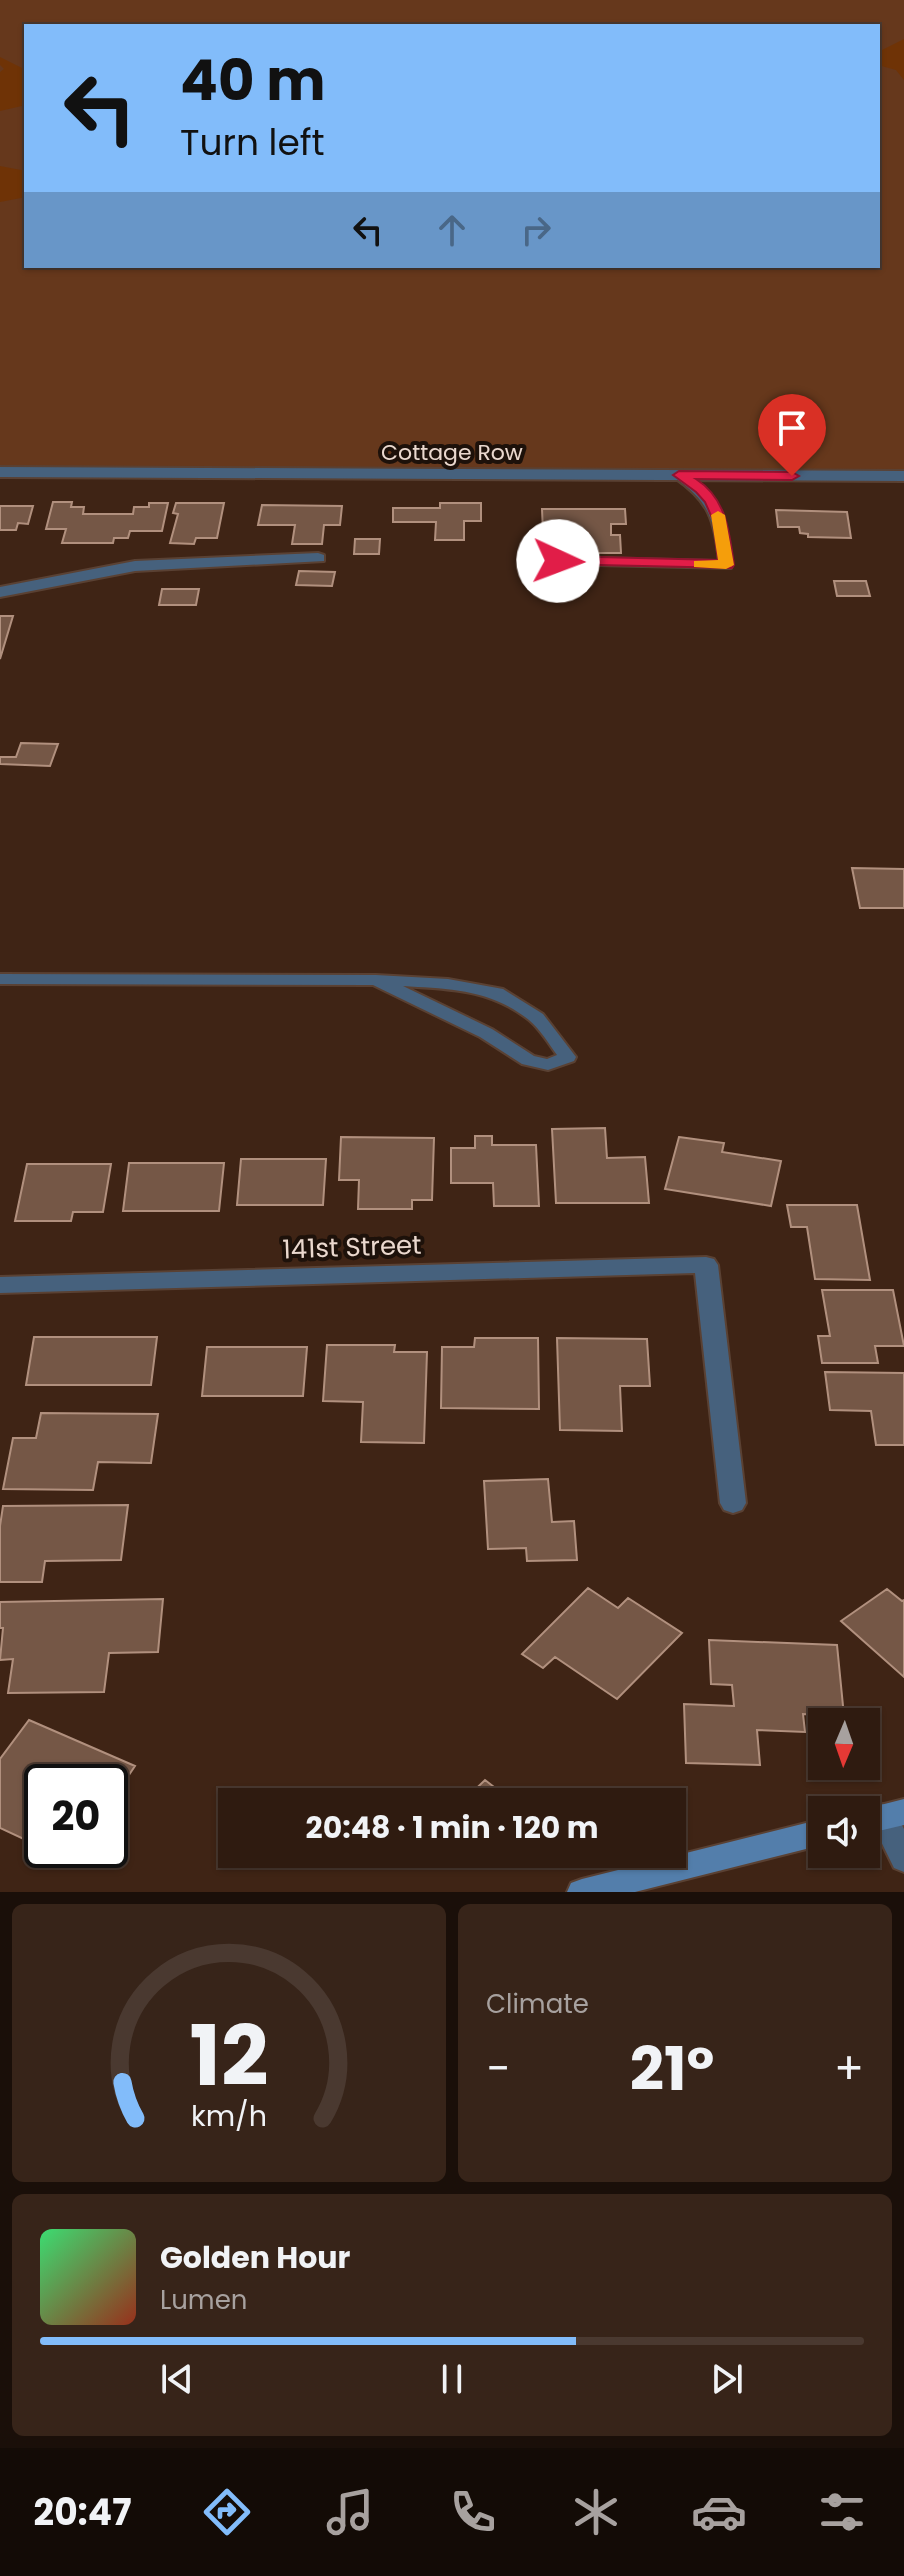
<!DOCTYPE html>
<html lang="en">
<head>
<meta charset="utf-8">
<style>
	:root { --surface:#2f1b10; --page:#372419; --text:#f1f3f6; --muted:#a7a19f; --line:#4a3930; --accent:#82bcfa }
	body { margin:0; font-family:Poppins,sans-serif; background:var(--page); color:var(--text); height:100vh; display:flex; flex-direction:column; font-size:30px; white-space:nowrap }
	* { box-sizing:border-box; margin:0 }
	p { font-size:26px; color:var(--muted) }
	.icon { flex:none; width:44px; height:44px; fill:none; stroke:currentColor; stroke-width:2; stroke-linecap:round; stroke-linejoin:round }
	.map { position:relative; height:1892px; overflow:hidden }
	.panel { display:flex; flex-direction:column; gap:12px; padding:12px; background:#1a0f09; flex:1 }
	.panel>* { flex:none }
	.guide { position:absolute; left:24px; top:24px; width:856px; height:244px; border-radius:0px; box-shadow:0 2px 6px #0004,0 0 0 2px var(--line); background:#82bcfa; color:#111; overflow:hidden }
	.needle { width:52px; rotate:182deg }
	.tools { position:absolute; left:808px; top:1708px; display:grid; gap:16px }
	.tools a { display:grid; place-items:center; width:72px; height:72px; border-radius:0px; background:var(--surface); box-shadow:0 2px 6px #0004,0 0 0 2px var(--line); font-size:40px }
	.speed { position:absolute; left:24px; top:1764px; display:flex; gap:16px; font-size:40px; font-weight:700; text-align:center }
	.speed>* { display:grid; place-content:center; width:104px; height:104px; border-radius:50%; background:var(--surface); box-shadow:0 2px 6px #0004,0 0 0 2px var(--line); line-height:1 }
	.speed .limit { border:4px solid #111; border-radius:12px; background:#fff; color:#111 }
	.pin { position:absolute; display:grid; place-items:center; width:68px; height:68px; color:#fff; margin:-82px -34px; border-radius:50% 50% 50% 0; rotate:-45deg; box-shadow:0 0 8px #0007 }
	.pin .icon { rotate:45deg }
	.me { position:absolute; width:88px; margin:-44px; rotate:92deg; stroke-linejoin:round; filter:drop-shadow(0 0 6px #0008) }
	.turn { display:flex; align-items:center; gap:28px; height:168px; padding:0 24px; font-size:36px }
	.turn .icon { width:104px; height:104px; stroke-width:2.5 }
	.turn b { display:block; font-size:56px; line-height:68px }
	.lanes { display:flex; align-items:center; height:76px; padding:0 24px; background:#0003; justify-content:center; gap:40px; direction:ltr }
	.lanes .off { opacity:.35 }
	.big { font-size:60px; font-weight:700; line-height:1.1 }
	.panel .card { flex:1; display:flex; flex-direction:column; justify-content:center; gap:12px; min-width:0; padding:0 28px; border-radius:12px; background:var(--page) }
	.panel .dial { align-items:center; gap:0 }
	.dial svg { height:208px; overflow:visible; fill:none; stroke:var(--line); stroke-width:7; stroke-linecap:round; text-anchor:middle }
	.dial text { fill:var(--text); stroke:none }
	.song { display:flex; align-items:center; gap:24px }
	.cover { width:96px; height:96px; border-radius:12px; background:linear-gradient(135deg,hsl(140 70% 55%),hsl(10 70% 35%)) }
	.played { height:8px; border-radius:4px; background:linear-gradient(90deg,var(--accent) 65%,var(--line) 65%) }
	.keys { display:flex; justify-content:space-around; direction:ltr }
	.heat { display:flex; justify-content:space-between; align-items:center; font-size:44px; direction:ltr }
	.panel .tiles { flex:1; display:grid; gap:12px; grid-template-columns:1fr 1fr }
	.card:last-child { grid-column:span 2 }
	.trip { position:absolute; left:218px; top:1788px; width:468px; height:80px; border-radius:0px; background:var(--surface); box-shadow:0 2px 6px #0004,0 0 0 2px var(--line); font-weight:700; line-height:80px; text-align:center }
	.tabs { display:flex; height:128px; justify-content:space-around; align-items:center; background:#130b06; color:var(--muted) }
	.tabs .icon { width:56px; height:56px }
	.tabs .on { color:var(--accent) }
	.tabs b { font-size:36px; color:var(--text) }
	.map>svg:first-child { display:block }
</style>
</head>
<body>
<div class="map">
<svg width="904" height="1892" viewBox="0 0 904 1892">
	<rect width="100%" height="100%" fill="#3f2415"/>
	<path fill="#66381c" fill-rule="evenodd" d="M0,0H904V473L0,469ZM26,26H878V266H26Z"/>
	<path fill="#6f3306" d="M904,39V80L896,70L878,65V52Z
		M0,57L26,70V105L0,111V72L4,69L0,65Z
		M0,166L26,171V197L0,202Z"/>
	<path fill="#755746" stroke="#b1907e" stroke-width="2" d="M53,502H72L71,507H84L83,514H133L134,507H149V503H168L162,531H130L128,538H114L113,543H62L66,529H46Z
		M176,503H224L217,538H196L194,544L170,543L178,514L173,513Z
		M440,503H481V521H464V540H435L436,522H393V508H440Z
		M262,505L342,506L340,525H324L322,544H292L295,525H258Z
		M0,506H33L28,524L18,523L16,530H0Z
		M542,509H625L626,524H611V535H620L621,553H591L590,536H579V532H543Z
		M776,510L847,512L851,538L808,537V534L800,533L799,527H778Z
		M355,539H380L379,554H354Z
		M299,571L335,572L332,586L296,585Z
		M834,581H866L870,596H837Z
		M162,589H199L196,605H159Z
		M0,616H13L0,659Z
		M21,743L58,744L50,766L0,764V757H16Z
		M852,868L904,869V908H860Z
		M605,1128L607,1158L645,1157L649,1203H556L552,1129Z
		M475,1136H492V1145H536L539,1206H494L493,1183H451V1148H475Z
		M341,1137L434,1138L432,1200H412V1209H358L359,1180H339Z
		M679,1137L724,1143L722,1152L781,1161L771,1206L665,1189Z
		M241,1159H326L323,1205H237Z
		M129,1163H224L219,1211H123Z
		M27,1164H111L103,1212H73L71,1221H15Z
		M787,1205H857L870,1280L815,1279L807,1227H791Z
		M822,1290H893L904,1346H875L878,1363H822L818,1336H830Z
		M34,1337H157L151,1385H26Z
		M475,1338H538L539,1409L441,1408L442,1347H474Z
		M557,1338L647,1339L650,1386H620L622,1431L560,1430Z
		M327,1345H395L394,1352H427L424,1443L361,1442L363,1402L323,1401Z
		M207,1347H307L303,1396H202Z
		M825,1372L904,1373V1445H876L871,1411L830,1410Z
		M41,1413L158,1414L151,1463L98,1462L93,1490L3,1489L13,1438H36Z
		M548,1479L552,1522L574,1521L577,1560L527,1561L526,1548L488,1549L484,1481Z
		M128,1505L121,1560L45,1561L42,1582H0V1526L3,1506Z
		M588,1588L618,1608L628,1598L682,1633L617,1699L555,1657L543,1668L522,1654Z
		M887,1589L902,1601L904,1600V1677L841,1621Z
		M163,1599L158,1652L109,1653L104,1692L8,1693L13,1659L0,1660L3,1628H0V1602Z
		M709,1640L837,1645L844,1716L803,1714L805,1732L757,1730L760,1765L686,1763L684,1704L734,1706L732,1685L711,1684Z
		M29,1720L135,1766L110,1803V1782H42V1821L28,1841L0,1828V1759Z
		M485,1780L507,1797L502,1802H462Z"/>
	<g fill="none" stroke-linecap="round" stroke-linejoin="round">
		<g stroke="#5a4133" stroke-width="4">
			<path id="lane" d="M679,471C719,486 727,527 732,565L731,568L553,564L552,561L558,557L719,561C714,520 710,502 675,478L673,475Z
				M0,974L376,975L448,979L503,989L543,1014L576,1057L574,1061L548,1070L522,1064L480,1037L373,985L0,984ZM403,986C450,989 490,989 529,1020C540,1029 549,1044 557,1055L547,1059L534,1056L492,1029Z"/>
		</g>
		<g stroke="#5a4133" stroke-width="4">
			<path id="street" d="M0,467L904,471V481L0,477Z
				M318,553L324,555V561L135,571L0,597V587L135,561Z
				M706,1257L714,1259L718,1265L746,1503L742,1510L733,1513L724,1510L720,1503L695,1273L0,1293V1277Z
				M883,1804L893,1808L904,1829V1872L894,1868L869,1817L873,1808Z"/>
		</g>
		<g stroke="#5a4133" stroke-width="4">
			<path id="secondary" d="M904,1799V1825L866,1834V1810H861Z
				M822,1819V1845L635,1892H567L571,1883L582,1879Z"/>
		</g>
		<use href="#lane" fill="#46617d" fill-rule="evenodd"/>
		<use href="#street" fill="#46617d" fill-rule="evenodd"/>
		<use href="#secondary" fill="#537eab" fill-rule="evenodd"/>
	</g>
	<path fill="#e11d48" stroke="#92132f" stroke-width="2" d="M679,471L792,472L799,476L792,480L696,479C727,499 729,532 734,565L732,568L553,564V558L558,556L718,560L713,520L705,502L696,492L673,475Z"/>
	<path fill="#f59e0b" d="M718,511L725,515L734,565L726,569L694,567V561L718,560L711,515Z"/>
	<g text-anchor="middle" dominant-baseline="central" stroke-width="8" stroke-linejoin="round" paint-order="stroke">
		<g font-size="22" fill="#ead8ce" stroke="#1d110a">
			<text x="452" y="452">Cottage Row</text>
		</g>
		<g font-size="26" fill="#ead8ce" stroke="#1d110a">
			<text transform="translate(352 1247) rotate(-2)">141st Street</text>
		</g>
	</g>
</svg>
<div class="tools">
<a><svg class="needle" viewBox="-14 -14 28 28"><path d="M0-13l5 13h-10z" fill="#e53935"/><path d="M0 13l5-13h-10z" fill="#a7a19f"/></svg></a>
<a><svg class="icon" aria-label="sound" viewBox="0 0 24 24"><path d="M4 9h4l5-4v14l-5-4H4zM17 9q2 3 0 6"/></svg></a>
</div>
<div class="speed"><div class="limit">20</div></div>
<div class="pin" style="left:792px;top:476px;background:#d93025"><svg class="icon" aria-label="arrive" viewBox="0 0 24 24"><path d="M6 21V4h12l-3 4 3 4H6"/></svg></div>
<svg class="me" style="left:558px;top:561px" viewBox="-20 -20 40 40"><circle r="19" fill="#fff"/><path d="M0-13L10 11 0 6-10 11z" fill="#e11d48"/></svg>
<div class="trip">20:48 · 1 min · 120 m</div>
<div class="guide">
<div class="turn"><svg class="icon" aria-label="left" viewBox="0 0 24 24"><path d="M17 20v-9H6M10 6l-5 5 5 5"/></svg><div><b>40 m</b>Turn left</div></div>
<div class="lanes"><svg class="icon" aria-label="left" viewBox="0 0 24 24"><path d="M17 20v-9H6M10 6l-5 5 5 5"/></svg><svg class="icon off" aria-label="ahead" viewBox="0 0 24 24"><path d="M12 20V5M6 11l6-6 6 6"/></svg><svg class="icon off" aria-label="right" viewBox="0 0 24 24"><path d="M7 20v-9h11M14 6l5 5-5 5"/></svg></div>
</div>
</div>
<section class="panel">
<div class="tiles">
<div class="card dial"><svg viewBox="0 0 100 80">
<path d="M14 69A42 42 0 1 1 86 69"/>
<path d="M14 69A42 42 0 0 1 9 55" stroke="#82bcfa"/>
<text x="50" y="56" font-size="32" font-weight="700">12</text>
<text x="50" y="72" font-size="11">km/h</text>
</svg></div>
<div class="card"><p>Climate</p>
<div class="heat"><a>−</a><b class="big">21°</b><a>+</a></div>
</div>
<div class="card">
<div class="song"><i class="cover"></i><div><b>Golden Hour</b><p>Lumen</p></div></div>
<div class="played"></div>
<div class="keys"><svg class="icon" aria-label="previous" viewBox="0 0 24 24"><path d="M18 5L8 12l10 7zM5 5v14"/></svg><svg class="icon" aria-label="pause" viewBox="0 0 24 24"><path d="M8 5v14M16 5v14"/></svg><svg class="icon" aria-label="next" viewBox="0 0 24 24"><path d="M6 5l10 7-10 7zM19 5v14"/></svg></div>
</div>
</div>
</section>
<nav class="tabs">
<b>20:47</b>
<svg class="icon on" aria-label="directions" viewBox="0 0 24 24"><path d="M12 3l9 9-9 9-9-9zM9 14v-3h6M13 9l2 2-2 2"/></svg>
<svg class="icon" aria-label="music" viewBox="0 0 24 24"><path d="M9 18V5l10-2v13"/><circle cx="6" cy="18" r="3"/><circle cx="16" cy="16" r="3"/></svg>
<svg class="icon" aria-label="phone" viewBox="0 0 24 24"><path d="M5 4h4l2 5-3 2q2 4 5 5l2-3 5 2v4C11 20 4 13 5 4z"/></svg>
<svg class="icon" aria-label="climate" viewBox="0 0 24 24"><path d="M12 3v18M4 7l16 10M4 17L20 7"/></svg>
<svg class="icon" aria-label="car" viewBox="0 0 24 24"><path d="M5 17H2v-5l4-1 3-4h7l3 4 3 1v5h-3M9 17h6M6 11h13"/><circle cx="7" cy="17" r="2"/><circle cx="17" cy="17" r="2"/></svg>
<svg class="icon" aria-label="filters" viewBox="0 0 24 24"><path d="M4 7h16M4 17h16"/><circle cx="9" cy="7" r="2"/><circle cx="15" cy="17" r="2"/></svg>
</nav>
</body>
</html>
